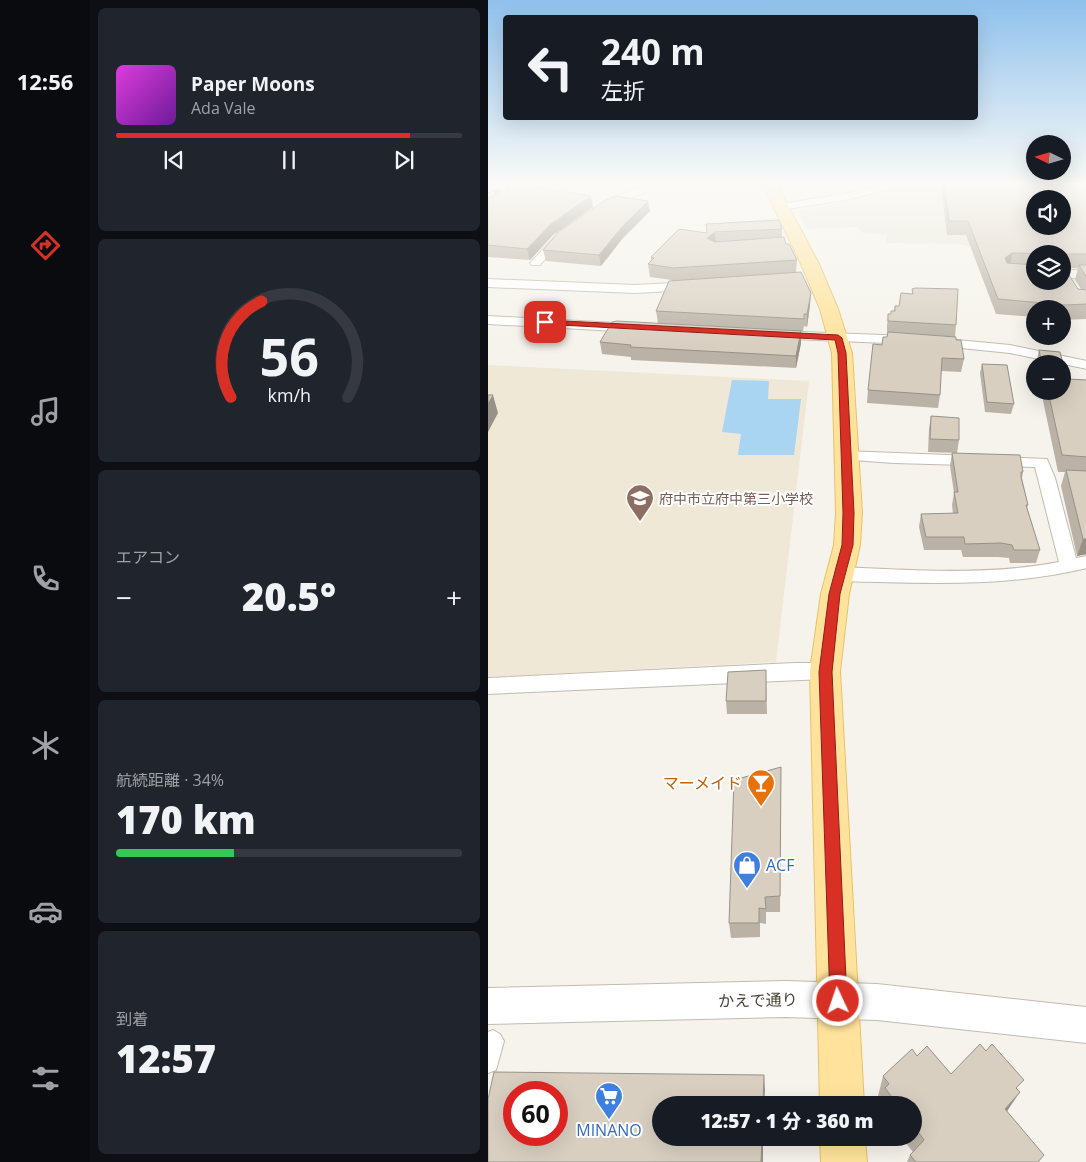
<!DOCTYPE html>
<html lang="ja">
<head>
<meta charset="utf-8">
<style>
	:root { --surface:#171b24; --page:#20242c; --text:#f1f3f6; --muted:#9ea1a6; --line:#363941; --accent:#d93025 }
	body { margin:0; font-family:"Open Sans","Noto Sans JP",sans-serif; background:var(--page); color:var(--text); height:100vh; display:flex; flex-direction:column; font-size:19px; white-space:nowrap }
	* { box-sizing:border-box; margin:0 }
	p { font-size:16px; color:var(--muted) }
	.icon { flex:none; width:28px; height:28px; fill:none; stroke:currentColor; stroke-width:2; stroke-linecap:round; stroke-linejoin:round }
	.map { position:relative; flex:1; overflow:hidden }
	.details { display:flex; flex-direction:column; gap:8px; padding:8px; background:#0d0f14; width:398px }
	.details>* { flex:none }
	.guide { position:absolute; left:15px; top:15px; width:475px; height:105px; border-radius:5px; box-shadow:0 5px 20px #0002; background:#171b24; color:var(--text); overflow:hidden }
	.needle { width:32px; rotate:275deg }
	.buttons { position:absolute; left:538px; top:135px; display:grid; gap:10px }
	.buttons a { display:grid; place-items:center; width:45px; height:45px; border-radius:50%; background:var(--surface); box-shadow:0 5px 20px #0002; font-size:25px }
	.speed { position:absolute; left:15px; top:1081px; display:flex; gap:10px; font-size:25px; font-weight:700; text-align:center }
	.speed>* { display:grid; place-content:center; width:65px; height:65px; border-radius:50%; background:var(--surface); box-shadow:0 5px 20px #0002; line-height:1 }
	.speed .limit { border:8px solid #d22; background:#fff; color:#111 }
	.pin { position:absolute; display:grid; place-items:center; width:42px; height:42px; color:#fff; margin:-21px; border-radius:10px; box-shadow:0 2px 8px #0006 }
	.me { position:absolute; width:55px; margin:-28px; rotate:357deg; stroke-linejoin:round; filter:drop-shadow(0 0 4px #0008) }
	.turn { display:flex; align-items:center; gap:18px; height:105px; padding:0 15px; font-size:22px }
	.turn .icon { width:65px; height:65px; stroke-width:2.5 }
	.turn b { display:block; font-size:35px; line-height:42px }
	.big { font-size:38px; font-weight:800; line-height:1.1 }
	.details .card { flex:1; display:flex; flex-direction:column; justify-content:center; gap:8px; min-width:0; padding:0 18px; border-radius:8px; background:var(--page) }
	.details .dial { align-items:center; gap:0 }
	.dial svg { height:130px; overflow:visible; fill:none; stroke:var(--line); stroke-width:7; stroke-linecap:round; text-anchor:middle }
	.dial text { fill:var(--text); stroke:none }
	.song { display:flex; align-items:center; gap:15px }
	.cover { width:60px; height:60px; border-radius:8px; background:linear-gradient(135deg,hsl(300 70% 55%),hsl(280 70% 35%)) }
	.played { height:5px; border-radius:2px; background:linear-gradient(90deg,var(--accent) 85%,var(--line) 85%) }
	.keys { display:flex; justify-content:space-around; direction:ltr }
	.heat { display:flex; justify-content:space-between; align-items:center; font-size:28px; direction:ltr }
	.charge { height:8px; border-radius:4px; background:linear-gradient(90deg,#34c759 34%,var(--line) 0) }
	.trip { position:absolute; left:164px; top:1096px; width:270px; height:50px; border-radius:25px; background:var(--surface); box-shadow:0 5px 20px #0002; font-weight:800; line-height:50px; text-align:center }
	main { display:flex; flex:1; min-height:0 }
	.tab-bar { display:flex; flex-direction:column; width:90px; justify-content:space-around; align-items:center; background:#090b0e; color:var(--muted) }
	.tab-bar .icon { width:35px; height:35px }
	.tab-bar .selected { color:var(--accent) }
	.tab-bar b { font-size:22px; color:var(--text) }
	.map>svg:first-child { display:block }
</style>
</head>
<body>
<main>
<nav class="tab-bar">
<b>12:56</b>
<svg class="icon selected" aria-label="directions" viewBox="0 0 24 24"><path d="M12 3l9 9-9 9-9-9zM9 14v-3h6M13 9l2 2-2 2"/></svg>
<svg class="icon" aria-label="music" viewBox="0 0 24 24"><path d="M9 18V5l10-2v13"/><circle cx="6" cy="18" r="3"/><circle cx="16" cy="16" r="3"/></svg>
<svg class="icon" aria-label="phone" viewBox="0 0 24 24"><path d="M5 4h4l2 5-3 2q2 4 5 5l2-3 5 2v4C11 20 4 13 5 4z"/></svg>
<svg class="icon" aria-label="climate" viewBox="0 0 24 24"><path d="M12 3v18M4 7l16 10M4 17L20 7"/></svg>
<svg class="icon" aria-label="car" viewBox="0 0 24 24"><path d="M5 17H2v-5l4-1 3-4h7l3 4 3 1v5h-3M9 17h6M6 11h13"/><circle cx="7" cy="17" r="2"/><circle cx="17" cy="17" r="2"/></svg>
<svg class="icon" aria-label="filters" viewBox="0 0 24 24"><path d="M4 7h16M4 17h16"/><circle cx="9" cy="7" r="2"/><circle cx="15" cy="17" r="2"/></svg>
</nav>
<section class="details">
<div class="card">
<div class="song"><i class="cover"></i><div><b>Paper Moons</b><p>Ada Vale</p></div></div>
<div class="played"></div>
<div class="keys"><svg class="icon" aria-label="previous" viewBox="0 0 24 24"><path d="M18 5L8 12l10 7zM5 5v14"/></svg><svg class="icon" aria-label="pause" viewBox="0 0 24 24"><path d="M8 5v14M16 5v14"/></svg><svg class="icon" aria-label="next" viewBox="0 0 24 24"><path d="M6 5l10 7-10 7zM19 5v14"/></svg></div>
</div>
<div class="card dial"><svg viewBox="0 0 100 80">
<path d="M14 69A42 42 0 1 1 86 69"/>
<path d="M14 69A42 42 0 0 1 33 10" stroke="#d93025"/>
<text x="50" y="56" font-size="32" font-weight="700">56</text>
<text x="50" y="72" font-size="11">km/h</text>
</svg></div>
<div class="card"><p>エアコン</p>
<div class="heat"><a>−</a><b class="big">20.5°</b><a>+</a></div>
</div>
<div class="card"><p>航続距離 · 34%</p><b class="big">170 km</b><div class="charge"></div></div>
<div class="card"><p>到着</p><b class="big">12:57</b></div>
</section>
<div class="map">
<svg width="599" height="1162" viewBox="0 0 599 1162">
	<rect width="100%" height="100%" fill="#f6f3ec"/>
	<path fill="#eae5da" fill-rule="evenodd" d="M421,185H522L598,195L566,244L478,246L469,244L398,243L399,235L375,233L369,227L319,229L310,213L311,211L376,198ZM546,199H574V226H546Z"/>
	<path fill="#efe8d6" d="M0,365L321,381L288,662L0,677Z"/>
	<path fill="#a9d4f2" d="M244,380L281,381L280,399H313L306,455H250L253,434L234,432Z"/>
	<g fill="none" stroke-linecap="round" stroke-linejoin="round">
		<g stroke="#c2bbae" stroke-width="2">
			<path id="pedestrian" d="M5,1030L12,1034L16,1041L8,1070L0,1073V1032Z"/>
		</g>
		<g stroke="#c2bbae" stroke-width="2">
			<path id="minor" d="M158,185H172L117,210H109L108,208L126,197Z
				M393,185H409L408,187L363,199L293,210L288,207L293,204L362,193Z
				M74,232L78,233L80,235L78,237L52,265H44L42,263L44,261L70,233Z
				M574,270H599V278H574Z
				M0,279L147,285L202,282L208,286L202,290L147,293L0,287Z
				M0,316L146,324L153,328L146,332L0,324Z
				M288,331L421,336L428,340L421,344L283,338L281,335Z
				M448,338L522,345L599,361V369L522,353L443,345L441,342L443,339Z
				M357,451L559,459L567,478L588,558L599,556V568C517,588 435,583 351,581L344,579L342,574L344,569L351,567C424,570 498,576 571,562L547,467L406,463L351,459L349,456L351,453Z
				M307,663H337L344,665L347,671L344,677L337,679L0,694V678Z"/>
		</g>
		<g stroke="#c2bbae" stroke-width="2">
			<path id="tertiary" d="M298,981L389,984L599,1007V1043L389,1020L298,1017L0,1024V988Z"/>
		</g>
		<g stroke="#e6c16a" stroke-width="2">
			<path id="primary" d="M275,185H289L331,264L350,309L364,353L374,513L372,545L361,594L352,671L376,1105H332L322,671L333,594L346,545L348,513L344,353L332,309L313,264Z
				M332,1138H377L379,1162H333Z"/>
		</g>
		<use href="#pedestrian" fill="#fff" fill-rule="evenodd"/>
		<use href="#minor" fill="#fff" fill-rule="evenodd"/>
		<use href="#tertiary" fill="#fff" fill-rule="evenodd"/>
		<use href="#primary" fill="#ffe39c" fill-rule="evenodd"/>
		<g stroke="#9a9a9a" stroke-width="4">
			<path id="rail" d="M0,196L20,185"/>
		</g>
		<use href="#rail" stroke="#fff" stroke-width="2.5" stroke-dasharray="7" stroke-linecap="butt"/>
	</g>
	<path fill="#bab2a6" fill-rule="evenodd" d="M453,185H599V319L574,320V309H546V317L508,314L478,235H459ZM546,254H574L546,281ZM576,268H590L587,280L593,289H590Z
		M0,199L105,207L65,235L42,260L0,257Z
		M160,201L162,211L135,238L113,266L58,261L55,250Z
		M294,229V238L309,260L308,272L322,305L319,327L316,326L315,331H313V343L308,368L143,360V357L114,354L112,342L170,323L168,311L184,280L162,277L160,264L163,260V257L219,233Z
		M424,289L468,325L467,337L476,359L473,372L453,371L452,395L450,408L379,403L380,390L394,345L399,337V326L400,314H402L406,311L407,306H411L424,294Z
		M551,350L572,352L579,379L599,380V554L589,556L573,486L577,472H570L553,391H574V364H548Z
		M494,364L526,404L523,414L497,412L492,373Z
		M443,416L471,440L469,453L440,452L441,429Z
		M464,453L535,472L534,478L540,505L539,508L552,550L548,563H522L521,558L510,557H475L473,550H436L431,527L433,514H465L464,505L466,493L462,466Z
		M278,670L279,714H239L238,701Z
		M293,767L292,912H278V924L272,923V937L243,938L241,923Z
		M429,1056L463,1074L530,1090L519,1112L550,1162H419L422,1155L425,1152L414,1138H425V1105H392L393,1101L390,1096L395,1076Z"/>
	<path fill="#979187" d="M103,196L105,207L65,235L42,260L39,249L63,224Z
		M160,201L162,211L135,238L113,266L111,255L134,227Z
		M227,232L228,245L219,238Z
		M524,253L522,267L517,258Z
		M323,293L322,305L319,327V314Z
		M313,331V343L308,368V356Z
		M5,395L10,413L0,432V404Z
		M595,539H599V554L589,556Z
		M276,1075L277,1090L276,1105H275Z
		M532,1092L519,1111L505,1127L517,1109Z
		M274,1138H275V1162H273Z"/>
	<path fill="#d8cfc1" stroke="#979187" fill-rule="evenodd" d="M24,185H38L103,196L63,224L39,249L0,245V199Z
		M456,185H599V254H577L575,256L576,267L590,289L599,290V304L578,305L510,299L480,221H461ZM546,199H574V226H546ZM524,253L574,254V281H546V265L519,263L517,258Z
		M128,196L160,201L134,227L111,255L55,250L72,231L116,201Z
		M291,220L294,229L227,232L219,238L227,242L296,237L298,244H301L309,260L185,268L160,264L166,258L163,257L191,229L219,233L218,224Z
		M591,265H599V278Z
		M313,272L323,293L319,314H316V319L168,311L181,281Z
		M427,288L470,289L468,325L400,321V314H403V311H407V306H411L413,293L425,294L424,289Z
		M129,321L313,331L308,356L142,347L143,345L112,342L124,322Z
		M400,332L468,337V340H473L476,359L454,358L452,395L380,390L385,344L394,345L395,337H399Z
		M551,350L572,352L579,379L599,380V457L574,455L560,391H574V364H554Z
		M494,364L519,365L526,404L499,402Z
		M0,395H5L0,404Z
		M443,416L471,418V440L442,439Z
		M464,453L532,455L535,472H533V477L540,505H538L552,550H526L524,545L513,543L477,544L476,537H438L433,514L470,513L466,492H470Z
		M578,470L599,471V539H595Z
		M278,670V701H238L240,672Z
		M293,767L292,896L277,897L278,909L271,908V923H241L246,780Z
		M492,1044L498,1051L504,1044L536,1080L528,1088L532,1092L517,1109L556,1155L550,1162H428L422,1155L436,1140L425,1125V1105H410L397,1088L401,1084L395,1076L424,1049L429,1056L439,1046L463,1074Z
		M6,1072L276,1075L275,1105H172V1138H274L273,1162H0V1099ZM26,1092H69V1135H26Z"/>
	<linearGradient id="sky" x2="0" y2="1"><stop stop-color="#8fc1ec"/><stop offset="0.53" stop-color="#fbfaf6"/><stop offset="1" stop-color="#fbfaf6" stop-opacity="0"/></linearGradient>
	<rect width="599" height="347" fill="url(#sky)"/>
	<path fill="#d93025" stroke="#8d1f18" d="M57,320L350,335L354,338L358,353L366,513L365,545L352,594L344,672L359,1001L356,1007L350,1009L345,1007L342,1001L331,672L341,594L354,545L355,513L350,353L347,340L54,324V321Z"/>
	<defs>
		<g id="school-pin" transform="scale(1.4375)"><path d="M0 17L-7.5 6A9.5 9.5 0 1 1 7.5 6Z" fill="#8d6e63" stroke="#fff"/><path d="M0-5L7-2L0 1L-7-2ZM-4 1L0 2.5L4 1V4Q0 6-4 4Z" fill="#fff"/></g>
		<g id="bar-pin" transform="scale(1.4375)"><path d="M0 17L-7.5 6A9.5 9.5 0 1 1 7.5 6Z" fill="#e8710a" stroke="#fff"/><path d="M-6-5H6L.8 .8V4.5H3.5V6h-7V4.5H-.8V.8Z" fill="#fff"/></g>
		<g id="shop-pin" transform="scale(1.4375)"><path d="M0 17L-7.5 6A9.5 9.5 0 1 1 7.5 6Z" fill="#3f7fe0" stroke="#fff"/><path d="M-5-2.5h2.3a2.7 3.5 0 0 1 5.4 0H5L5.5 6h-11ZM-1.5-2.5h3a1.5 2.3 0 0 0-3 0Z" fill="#fff"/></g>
		<g id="supermarket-pin" transform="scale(1.4375)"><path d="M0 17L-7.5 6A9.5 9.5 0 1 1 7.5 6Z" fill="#3f7fe0" stroke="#fff"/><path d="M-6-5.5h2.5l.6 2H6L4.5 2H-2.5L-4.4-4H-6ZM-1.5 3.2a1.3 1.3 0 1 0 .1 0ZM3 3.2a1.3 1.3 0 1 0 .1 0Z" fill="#fff"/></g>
	</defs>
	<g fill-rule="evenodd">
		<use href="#school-pin" x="152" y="498"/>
		<use href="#bar-pin" x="273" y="783"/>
		<use href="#shop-pin" x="259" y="865"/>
		<use href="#supermarket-pin" x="121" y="1096"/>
	</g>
	<g text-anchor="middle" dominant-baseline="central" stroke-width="4" stroke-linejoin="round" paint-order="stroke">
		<g font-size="14" fill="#785e54" stroke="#fff" text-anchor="start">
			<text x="171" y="498">府中市立府中第三小学校</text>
		</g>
		<g font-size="16" fill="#c56008" stroke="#fff" text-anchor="end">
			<text x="254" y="783">マーメイド</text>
		</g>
		<g font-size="16" fill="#366cbe" stroke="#fff" text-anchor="start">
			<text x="278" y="865">ACF</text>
			<text x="121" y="1130" text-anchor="middle">MINANO</text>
		</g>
		<g font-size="16" fill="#4b4439" stroke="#fff">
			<text transform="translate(270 1000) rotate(-1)">かえで通り</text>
		</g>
	</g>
</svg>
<div class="buttons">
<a><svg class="needle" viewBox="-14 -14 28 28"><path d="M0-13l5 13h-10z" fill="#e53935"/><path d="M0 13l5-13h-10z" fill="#9ea1a6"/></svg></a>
<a><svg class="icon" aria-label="sound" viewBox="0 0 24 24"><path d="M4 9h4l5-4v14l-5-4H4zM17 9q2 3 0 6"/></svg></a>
<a><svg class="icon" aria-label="layers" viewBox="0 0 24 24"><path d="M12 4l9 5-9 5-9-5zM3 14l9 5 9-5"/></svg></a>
<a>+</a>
<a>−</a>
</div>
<div class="speed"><div class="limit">60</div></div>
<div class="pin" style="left:57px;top:322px;background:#d93025"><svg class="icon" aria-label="arrive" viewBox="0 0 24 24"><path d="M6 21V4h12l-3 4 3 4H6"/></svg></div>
<svg class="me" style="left:350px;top:1001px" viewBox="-20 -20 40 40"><circle r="17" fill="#d93025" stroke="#fff" stroke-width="3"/><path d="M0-11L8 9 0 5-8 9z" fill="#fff"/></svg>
<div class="trip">12:57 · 1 分 · 360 m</div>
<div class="guide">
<div class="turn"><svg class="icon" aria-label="left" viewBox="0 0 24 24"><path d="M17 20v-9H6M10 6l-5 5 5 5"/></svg><div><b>240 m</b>左折</div></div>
</div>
</div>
</main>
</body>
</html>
